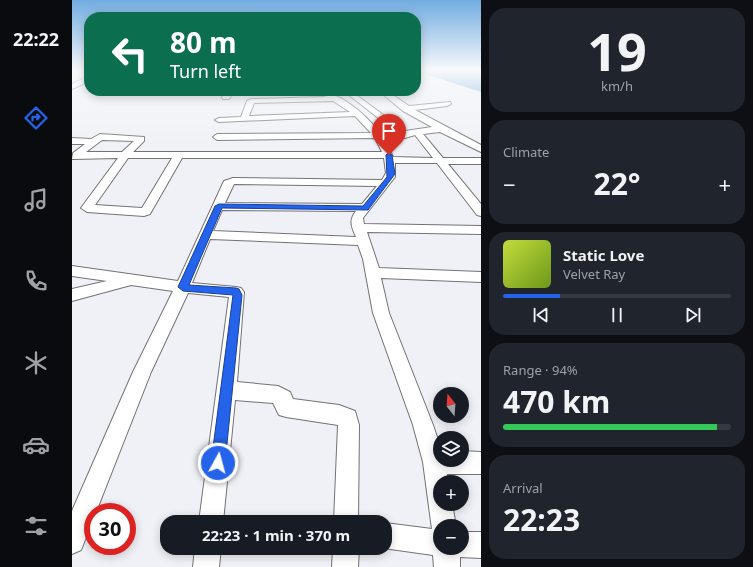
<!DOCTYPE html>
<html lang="en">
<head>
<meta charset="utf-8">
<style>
	:root { --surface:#171b24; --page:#20242c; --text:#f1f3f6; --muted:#9ea1a6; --line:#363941; --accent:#2563eb }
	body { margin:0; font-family:"Noto Sans",sans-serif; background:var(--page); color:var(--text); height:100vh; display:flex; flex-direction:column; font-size:15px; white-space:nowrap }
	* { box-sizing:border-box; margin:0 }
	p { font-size:13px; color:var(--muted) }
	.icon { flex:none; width:22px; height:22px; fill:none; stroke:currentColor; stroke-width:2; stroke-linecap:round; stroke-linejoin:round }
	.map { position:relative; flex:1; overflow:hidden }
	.drawer { display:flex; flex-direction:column; gap:8px; padding:8px; background:#0d0f14; width:272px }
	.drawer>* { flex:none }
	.guide { position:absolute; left:12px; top:12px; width:337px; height:84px; border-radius:16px; box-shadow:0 2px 10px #0003; background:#0b6e4f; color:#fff; overflow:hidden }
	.needle { width:26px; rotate:343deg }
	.controls { position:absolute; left:361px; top:387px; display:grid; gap:8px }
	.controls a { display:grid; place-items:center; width:36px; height:36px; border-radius:50%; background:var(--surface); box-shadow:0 2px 10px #0003; font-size:20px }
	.speed { position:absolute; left:12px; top:503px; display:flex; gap:8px; font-size:20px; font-weight:700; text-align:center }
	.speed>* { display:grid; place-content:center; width:52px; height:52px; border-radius:50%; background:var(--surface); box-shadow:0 2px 10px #0003; line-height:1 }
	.speed .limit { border:6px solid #d22; background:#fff; color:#111 }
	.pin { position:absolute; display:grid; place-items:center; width:34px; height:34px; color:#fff; margin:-41px -17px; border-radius:50% 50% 50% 0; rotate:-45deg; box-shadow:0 0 4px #0007 }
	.pin .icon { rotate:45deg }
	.me { position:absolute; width:44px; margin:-22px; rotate:7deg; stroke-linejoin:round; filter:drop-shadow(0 0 3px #0008) }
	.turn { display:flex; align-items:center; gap:14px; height:84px; padding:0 20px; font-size:18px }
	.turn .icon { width:52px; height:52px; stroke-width:2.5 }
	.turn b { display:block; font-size:28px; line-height:34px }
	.big { font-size:30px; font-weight:700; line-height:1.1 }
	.drawer .tile { flex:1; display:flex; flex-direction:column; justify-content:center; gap:6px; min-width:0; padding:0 14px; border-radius:16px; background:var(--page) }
	.drawer .dial { align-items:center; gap:0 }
	.dial b { font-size:52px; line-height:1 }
	.song { display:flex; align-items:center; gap:12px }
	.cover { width:48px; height:48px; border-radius:6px; background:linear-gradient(135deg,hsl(70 70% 55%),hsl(80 70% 35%)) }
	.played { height:4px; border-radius:2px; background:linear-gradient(90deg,var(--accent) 25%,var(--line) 25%) }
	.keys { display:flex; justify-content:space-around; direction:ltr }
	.heat { display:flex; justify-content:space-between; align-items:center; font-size:22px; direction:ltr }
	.charge { height:6px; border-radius:3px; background:linear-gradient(90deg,#34c759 94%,var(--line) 0) }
	.trip { position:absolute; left:88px; top:515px; width:232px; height:40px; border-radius:16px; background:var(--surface); box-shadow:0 2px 10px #0003; font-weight:700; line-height:40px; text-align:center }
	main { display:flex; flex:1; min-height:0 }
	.dock { display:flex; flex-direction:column; width:72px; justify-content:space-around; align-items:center; background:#090b0e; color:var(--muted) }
	.dock .icon { width:28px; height:28px }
	.dock .selected { color:var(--accent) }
	.dock b { font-size:18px; color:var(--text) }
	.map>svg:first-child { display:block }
</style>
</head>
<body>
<main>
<nav class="dock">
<b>22:22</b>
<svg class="icon selected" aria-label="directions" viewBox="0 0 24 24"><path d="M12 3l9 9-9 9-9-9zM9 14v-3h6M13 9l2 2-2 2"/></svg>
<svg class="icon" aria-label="music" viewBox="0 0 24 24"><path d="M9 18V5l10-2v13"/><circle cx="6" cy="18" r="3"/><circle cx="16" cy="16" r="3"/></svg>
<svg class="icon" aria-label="phone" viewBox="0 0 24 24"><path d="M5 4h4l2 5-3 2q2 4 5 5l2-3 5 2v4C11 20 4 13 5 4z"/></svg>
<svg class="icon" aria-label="climate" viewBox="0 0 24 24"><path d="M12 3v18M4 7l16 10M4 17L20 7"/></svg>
<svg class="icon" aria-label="car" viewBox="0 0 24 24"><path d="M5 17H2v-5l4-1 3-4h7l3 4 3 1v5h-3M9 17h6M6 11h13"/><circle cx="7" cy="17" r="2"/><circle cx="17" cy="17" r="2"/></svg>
<svg class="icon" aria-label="filters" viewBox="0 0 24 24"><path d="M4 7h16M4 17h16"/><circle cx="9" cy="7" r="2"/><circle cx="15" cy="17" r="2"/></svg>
</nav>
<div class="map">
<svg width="409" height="567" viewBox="0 0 409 567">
	<rect width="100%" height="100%" fill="#f0f1f6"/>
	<path fill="#5e9fd5" d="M409,70V92L344,71V70Z"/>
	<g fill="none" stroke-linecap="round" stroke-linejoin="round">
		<g stroke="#727277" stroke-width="2">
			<path id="minor" d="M17,76V81L0,89V84Z
				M70,91H115L112,93H73Z
				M155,91H162L157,99H151L150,97Z
				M243,91C268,91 293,114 308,133L324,132L272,91H279L333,131L360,127L331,111L307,91H315L337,106L378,102L379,104L375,106L343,110L409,145V152L368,132L351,134L371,158H409V164H376L409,204V216L405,215L365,163H323V177L291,218L292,224L409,226V234L295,232L307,268L409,272V282L309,278L317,313L361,425L368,446V460H390V451L409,452V474H375L376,482H368V504H380L384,526H368V548H390V532H409V558L388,557V567H362L361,555L311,548H313V523L360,529L351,462L341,425L301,313L291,259L286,245L138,239L120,283L164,287L169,288L172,292L165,382L206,386L218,392L221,399L267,405L283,411L287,425L286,522H262L266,425L214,417L207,415L201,403L163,400L151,522H127L157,297L116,293L79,372L24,512H21V520L9,550L0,554V511L61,372L101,291L59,285L0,301V289L35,281L0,276V266L106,281L152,181L161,178L310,180L314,173L312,158H110L78,214L72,216L15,212L9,208L46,158L0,159L1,153L13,144H0V138L19,139L28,134L72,137V141L61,152H310L303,138L145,140L141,137L145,134L299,133L283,116L147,122L143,120L147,118L169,117L175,101L179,99L254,97ZM261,101L278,112L177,116L182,103ZM343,135L361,158L321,157L312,138H333ZM30,140L62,141L50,152H14ZM56,158H100L70,208L23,205ZM162,184L305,186L290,204L153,203ZM150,210L284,211C276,221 280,227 284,237L141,231Z
				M123,548H149L147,567H121Z
				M261,548H287L286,567H260Z"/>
		</g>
		<use href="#minor" fill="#fff" fill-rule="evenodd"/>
	</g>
	<linearGradient id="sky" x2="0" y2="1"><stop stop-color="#71ace0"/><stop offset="0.47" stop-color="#f8f9fb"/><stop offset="1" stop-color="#f8f9fb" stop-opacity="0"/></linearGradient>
	<rect width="409" height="150" fill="url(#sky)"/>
	<path fill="#2563eb" stroke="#184099" d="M317,153L320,155L323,174L296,210L150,208L117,285L164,288L167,289L170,295L153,463L151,468L146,470L141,468L139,463L161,295L111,291L106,287L143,206L147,204L291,206L315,177L314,155Z"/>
</svg>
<div class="controls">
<a><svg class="needle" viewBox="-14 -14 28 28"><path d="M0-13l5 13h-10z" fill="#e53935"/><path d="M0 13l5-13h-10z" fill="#9ea1a6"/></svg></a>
<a><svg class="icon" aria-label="layers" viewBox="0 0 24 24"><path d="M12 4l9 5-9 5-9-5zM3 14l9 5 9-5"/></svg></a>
<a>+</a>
<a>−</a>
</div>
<div class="speed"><div class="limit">30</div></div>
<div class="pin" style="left:317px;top:155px;background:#d93025"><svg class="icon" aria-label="arrive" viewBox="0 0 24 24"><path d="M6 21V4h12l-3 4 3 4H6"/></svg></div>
<svg class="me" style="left:146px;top:463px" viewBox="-20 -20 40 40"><circle r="17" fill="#2563eb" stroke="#fff" stroke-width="3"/><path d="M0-11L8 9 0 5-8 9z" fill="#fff"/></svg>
<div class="trip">22:23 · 1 min · 370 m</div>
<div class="guide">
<div class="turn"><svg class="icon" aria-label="left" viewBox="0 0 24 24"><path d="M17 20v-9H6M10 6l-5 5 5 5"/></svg><div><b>80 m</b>Turn left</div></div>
</div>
</div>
<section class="drawer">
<div class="tile dial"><b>19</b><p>km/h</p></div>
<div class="tile"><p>Climate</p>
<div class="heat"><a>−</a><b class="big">22°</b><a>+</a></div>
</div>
<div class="tile">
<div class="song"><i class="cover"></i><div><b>Static Love</b><p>Velvet Ray</p></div></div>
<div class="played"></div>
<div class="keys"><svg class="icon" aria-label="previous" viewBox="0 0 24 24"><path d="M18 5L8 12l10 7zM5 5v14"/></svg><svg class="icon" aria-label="pause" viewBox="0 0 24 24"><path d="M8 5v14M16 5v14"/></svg><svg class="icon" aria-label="next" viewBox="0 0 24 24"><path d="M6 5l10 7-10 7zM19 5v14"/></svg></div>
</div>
<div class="tile"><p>Range · 94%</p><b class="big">470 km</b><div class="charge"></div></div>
<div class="tile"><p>Arrival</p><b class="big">22:23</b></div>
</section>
</main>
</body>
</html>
